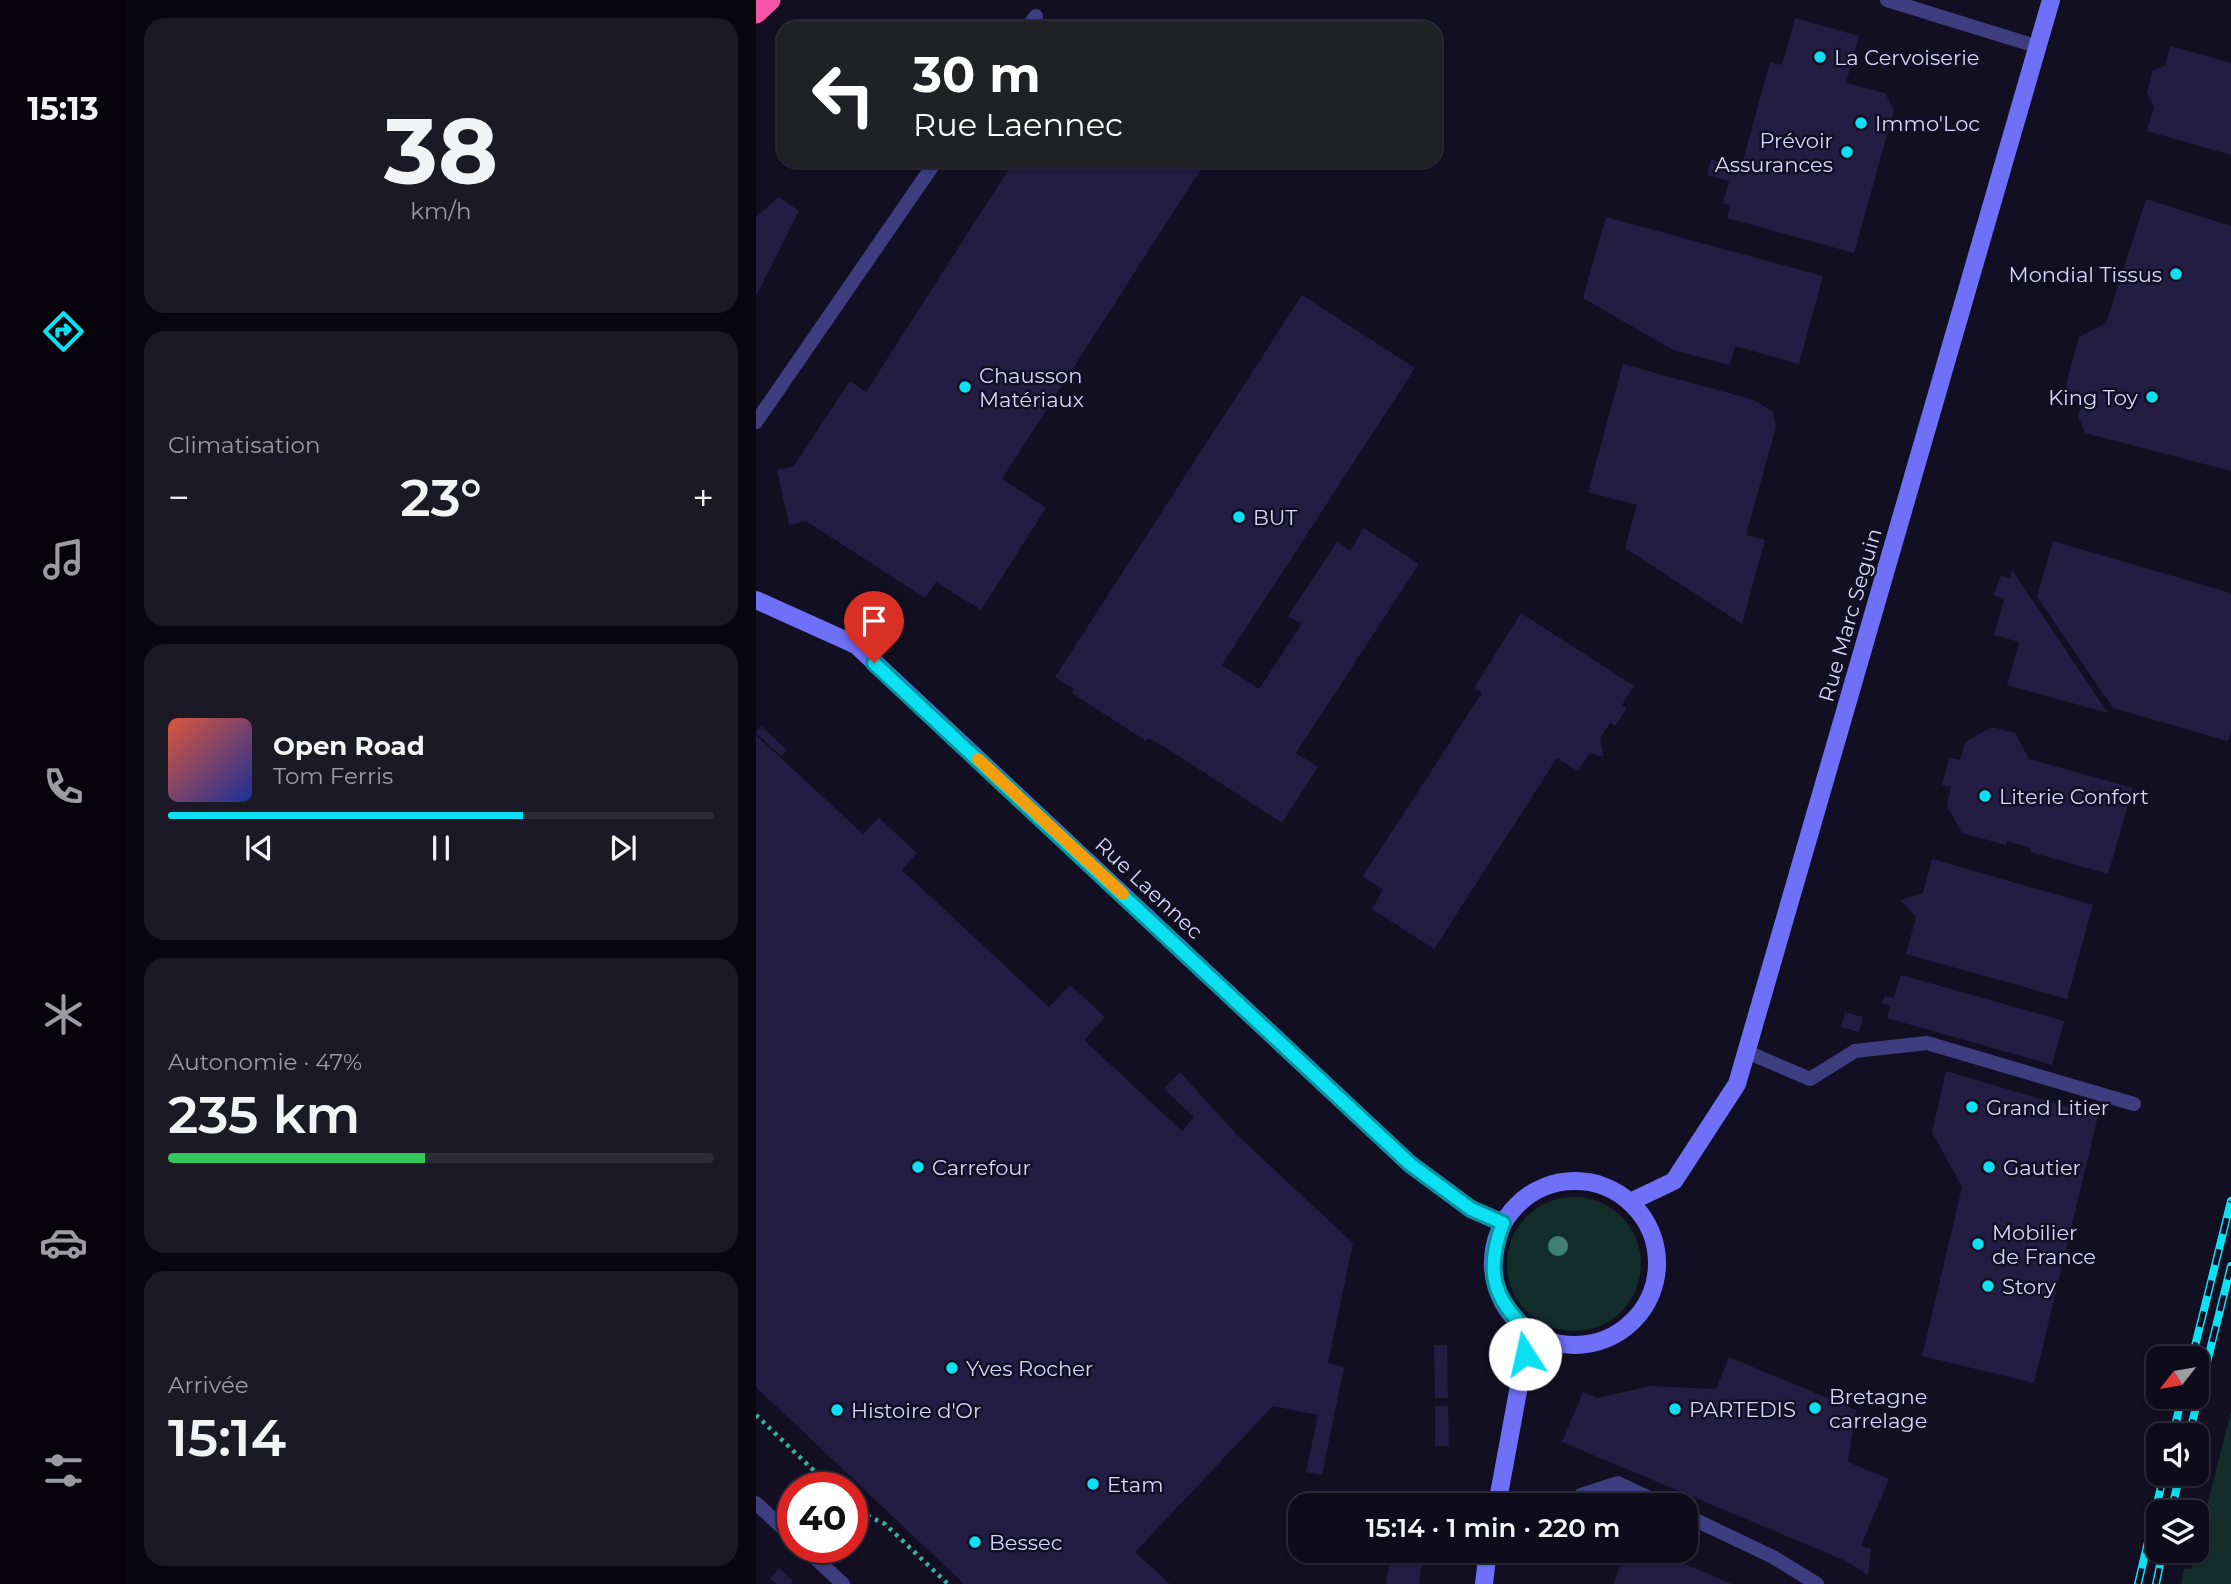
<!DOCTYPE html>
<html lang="fr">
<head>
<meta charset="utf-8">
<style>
	:root { --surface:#0e0b1a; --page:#1c1927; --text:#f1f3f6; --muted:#9b9ba2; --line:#2e2b39; --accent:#0be1f2 }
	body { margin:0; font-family:Montserrat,sans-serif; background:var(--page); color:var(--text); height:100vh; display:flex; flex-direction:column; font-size:26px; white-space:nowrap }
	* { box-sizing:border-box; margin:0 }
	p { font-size:23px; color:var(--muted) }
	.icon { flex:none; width:38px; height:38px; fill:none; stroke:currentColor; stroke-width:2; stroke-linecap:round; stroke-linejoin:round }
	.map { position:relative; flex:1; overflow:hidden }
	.sheet { display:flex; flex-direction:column; gap:18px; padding:18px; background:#08060e; width:630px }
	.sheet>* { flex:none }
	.guide { position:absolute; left:21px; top:21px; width:665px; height:147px; border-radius:21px; box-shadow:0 2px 5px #0004,0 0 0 2px var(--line); background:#202124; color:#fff; overflow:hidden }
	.needle { width:46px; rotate:239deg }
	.buttons { position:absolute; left:1390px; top:1346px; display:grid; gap:14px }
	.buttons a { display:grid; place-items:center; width:63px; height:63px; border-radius:14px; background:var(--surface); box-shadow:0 2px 5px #0004,0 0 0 2px var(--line); font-size:35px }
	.speed { position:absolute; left:21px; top:1472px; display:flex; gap:14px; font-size:35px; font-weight:700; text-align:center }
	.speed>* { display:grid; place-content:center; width:91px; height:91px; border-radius:50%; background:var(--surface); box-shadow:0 2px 5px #0004,0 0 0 2px var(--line); line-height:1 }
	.speed .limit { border:10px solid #d22; background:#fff; color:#111 }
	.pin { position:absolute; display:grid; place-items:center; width:60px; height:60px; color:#fff; margin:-72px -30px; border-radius:50% 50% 50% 0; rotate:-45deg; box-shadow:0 0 7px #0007 }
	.pin .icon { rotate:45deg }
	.me { position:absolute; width:77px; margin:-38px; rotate:350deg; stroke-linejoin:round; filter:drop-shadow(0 0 5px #0008) }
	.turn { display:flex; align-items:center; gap:24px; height:147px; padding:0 21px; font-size:32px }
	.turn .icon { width:91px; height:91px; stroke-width:2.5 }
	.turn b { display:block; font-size:49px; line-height:60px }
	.big { font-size:52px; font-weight:600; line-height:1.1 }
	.sheet .card { flex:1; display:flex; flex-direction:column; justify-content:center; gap:10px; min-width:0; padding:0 24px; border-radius:21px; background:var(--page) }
	.sheet .dial { align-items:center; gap:0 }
	.dial b { font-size:91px; line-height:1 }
	.song { display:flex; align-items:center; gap:21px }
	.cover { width:84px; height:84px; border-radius:10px; background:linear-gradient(135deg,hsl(10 70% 55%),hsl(230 70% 35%)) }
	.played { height:7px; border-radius:4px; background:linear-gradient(90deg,var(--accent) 65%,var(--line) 65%) }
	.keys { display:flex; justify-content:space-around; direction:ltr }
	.heat { display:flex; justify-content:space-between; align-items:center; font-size:38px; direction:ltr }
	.charge { height:10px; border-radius:5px; background:linear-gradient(90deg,#34c759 47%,var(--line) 0) }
	.trip { position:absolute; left:532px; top:1493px; width:410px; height:70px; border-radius:21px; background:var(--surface); box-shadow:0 2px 5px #0004,0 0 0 2px var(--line); font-weight:600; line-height:70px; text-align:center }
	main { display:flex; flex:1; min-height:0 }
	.tab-bar { display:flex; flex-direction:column; width:126px; justify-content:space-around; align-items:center; background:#06040a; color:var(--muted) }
	.tab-bar .icon { width:49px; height:49px }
	.tab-bar .active { color:var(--accent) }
	.tab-bar b { font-size:32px; color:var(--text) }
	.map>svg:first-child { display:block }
</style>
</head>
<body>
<main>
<nav class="tab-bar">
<b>15:13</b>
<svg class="icon active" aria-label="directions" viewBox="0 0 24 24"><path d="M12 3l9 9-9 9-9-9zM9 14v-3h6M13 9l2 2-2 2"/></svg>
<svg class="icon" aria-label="music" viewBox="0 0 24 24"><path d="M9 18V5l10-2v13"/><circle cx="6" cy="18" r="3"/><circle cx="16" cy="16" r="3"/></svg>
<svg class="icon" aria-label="phone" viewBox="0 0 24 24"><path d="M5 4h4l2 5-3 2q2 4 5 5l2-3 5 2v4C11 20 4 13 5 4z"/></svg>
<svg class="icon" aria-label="climate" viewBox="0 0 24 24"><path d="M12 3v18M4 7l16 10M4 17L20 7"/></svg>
<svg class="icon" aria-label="car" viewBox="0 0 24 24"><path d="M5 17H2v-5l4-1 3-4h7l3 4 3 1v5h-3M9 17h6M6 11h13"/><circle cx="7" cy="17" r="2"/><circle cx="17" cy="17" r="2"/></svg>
<svg class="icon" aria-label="filters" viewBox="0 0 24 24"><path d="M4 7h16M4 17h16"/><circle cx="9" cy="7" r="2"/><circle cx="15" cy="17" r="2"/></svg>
</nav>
<section class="sheet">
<div class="card dial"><b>38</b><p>km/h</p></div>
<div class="card"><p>Climatisation</p>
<div class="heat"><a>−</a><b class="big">23°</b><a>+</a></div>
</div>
<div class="card">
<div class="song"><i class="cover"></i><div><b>Open Road</b><p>Tom Ferris</p></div></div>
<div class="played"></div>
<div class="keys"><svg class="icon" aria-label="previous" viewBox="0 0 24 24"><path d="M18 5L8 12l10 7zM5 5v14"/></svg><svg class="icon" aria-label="pause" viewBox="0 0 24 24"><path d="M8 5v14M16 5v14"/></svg><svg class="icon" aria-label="next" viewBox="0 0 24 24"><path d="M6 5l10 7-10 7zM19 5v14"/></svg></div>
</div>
<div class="card"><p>Autonomie · 47%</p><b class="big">235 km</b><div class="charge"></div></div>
<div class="card"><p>Arrivée</p><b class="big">15:14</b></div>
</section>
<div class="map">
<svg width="1475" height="1584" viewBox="0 0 1475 1584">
	<rect width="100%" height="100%" fill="#120f23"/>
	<path fill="#132d2b" d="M751 1264a67 67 0 1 1 134 0a67 67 0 1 1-134 0Z
		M1475,1412V1584H1425L1428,1568L1435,1569Z"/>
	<path fill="#231c43" d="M1039,18L1103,36L1090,83L1129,93L1138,110L1098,253L971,218L974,205L967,203L973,181L951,175L955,159L985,168L1014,62L1026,65Z
		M1414,46L1475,63V155L1391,131L1398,108L1391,93L1397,70L1409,66Z
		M258,161H450L246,479L290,508L225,610L180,582L169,598L50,521L33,525L21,470L38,466L94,381L110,392Z
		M23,197L43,211L0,296V217Z
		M1390,199L1475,226V471L1329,433L1322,416L1325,409L1310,385L1323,337L1350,323Z
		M850,217L1067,276L1043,364L979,346L974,365L917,350L827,298Z
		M546,295L659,368L466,665L503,689L546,624L532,616L581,542L594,551L608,528L663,564L540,753L562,767L526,823L412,749L392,738L390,741L316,693L318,689L299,677Z
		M867,364L998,400L1017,412L1020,427L990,535L1009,540L986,624L869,548L881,505L832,492Z
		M1297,541L1475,593V730L1472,741L1357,708L1281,597Z
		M1256,570L1352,713L1251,685L1263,642L1238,635L1248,599L1238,595L1245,575L1254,578Z
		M765,613L878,686L866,705L871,708L859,726L854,723L844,738L848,757L834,753L822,771L801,758L678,949L616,909L627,890L607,876L726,693L718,688Z
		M5,726L31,750L25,756L0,733Z
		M1236,727L1259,733L1273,759L1377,788L1352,874L1274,852L1275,848L1251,841L1250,845L1206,833L1191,806L1195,787L1186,785L1193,758L1204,760L1209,742Z
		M0,735L107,834L123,818L161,853L146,870L293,1007L314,985L349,1017L328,1040L426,1131L438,1117L408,1089L424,1072L480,1134L597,1243L572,1363L588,1367L566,1475L550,1472L562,1415L517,1406L379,1552L414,1584H208L0,1387Z
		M1176,859L1337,905L1311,999L1150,954L1160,917L1144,900L1167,893Z
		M1145,975L1308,1021L1296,1065L1131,1018L1134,1006L1126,1003L1129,996L1137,998Z
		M1089,1012L1107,1017L1103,1032L1085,1027Z
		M1190,1071L1342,1116L1278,1383L1166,1356L1206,1187L1176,1132Z
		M678,1345H691L692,1398H679Z
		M973,1357L1100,1410L1092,1462L1133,1479L1105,1546L1115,1549L1112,1575L1090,1561L806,1442L827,1392L841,1398L894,1386L960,1389Z
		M679,1406H692L693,1446H679Z
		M650,1550H679L667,1556L663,1584H630L635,1551L655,1554Z
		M870,1550H895L976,1584H857Z
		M23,1568L37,1581L35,1584H21L14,1578Z"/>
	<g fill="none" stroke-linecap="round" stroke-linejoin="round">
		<path stroke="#35b0a5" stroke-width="4.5" stroke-dasharray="3.5 5" stroke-linecap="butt" d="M0,1415L76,1488
			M96,1508L129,1524L192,1584"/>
		<path stroke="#3d3d80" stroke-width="14" d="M1131,0L1283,47
			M271,28L280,16
			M0,422L180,161
			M991,1052L1054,1079L1099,1051L1171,1043L1378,1104
			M825,1495L862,1483L908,1505
			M0,1503L37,1538
			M929,1515L1017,1557L1061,1584
			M47,1547L87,1584"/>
		<path stroke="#6f70f8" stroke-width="18" d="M0,600L100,645L654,1164L715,1209L747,1223
			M737 1263a82 82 0 1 1 164 0a82 82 0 1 1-164 0Z
			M874,1202L918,1181L981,1084L1295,0
			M741,1505L773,1332
			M728,1584L732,1550"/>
		<path stroke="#f755a7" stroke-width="21" d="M0,13L14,0"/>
		<g stroke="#0be1f2" stroke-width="8">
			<path id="rail" d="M1436,1358L1475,1201
				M1417,1435L1426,1396
				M1433,1435L1475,1266
				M1415,1512L1424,1474
				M1382,1584L1408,1474
				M1400,1584L1407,1550"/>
		</g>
		<use href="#rail" stroke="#120f23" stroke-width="5" stroke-dasharray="16" stroke-linecap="butt"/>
	</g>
	<circle fill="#3f7f76" cx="802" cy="1246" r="10"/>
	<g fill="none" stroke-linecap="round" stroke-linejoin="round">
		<g stroke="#07929d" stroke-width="18">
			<path id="route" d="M118,663L654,1164L715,1209L747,1223C729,1270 736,1298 773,1332L769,1354"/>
		</g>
		<use href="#route" stroke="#0be1f2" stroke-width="12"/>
		<path stroke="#f59e0b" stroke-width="12" d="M222,759L367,894"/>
	</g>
	<g fill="#0be1f2" stroke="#120f23" stroke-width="2.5">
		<circle cx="1064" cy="57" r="7"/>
		<circle cx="1105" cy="123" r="7"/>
		<circle cx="1091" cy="152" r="7"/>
		<circle cx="1420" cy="274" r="7"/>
		<circle cx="209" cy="387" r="7"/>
		<circle cx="1396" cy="397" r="7"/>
		<circle cx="483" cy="517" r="7"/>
		<circle cx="1229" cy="796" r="7"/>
		<circle cx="1216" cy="1107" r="7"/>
		<circle cx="162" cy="1167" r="7"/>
		<circle cx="1233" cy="1167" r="7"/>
		<circle cx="1222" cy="1244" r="7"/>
		<circle cx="1232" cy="1286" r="7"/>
		<circle cx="196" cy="1368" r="7"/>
		<circle cx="1059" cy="1408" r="7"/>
		<circle cx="919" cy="1409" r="7"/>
		<circle cx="81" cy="1410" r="7"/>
		<circle cx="337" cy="1484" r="7"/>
		<circle cx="219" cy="1542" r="7"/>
	</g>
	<g text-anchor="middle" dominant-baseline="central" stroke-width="5" stroke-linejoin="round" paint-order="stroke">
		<g font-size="21" fill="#d7d4fd" stroke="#120f23" text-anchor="start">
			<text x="1078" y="57">La Cervoiserie</text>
			<text x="1119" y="123">Immo'Loc</text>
			<text x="1077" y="140" text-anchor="end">Prévoir<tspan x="1077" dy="24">Assurances</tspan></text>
			<text x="1406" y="274" text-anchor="end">Mondial Tissus</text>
			<text x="223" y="375">Chausson<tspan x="223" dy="24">Matériaux</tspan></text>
			<text x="1382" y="397" text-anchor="end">King Toy</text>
			<text x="497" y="517">BUT</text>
			<text x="1243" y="796">Literie Confort</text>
			<text x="1230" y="1107">Grand Litier</text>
			<text x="176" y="1167">Carrefour</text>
			<text x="1247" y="1167">Gautier</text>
			<text x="1236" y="1232">Mobilier<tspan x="1236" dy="24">de France</tspan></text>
			<text x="1246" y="1286">Story</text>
			<text x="210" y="1368">Yves Rocher</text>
			<text x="1073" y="1396">Bretagne<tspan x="1073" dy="24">carrelage</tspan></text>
			<text x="933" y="1409">PARTEDIS</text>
			<text x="95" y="1410">Histoire d'Or</text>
			<text x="351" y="1484">Etam</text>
			<text x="233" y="1542">Bessec</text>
		</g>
		<g font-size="21" fill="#d7d4fd" stroke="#120f23">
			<text transform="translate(1094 615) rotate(-74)">Rue Marc Seguin</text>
			<text transform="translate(393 888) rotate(43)">Rue Laennec</text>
		</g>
	</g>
</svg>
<div class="buttons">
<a><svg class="needle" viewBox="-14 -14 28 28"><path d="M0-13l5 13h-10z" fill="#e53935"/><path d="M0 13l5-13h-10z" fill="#9b9ba2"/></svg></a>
<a><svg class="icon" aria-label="sound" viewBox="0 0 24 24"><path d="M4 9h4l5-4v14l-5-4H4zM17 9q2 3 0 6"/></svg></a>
<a><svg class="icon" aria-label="layers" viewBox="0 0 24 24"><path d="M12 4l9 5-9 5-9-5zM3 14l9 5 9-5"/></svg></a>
</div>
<div class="speed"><div class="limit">40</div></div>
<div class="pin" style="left:118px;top:663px;background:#d93025"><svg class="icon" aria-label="arrive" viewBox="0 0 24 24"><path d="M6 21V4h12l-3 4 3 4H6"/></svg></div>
<svg class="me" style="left:769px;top:1354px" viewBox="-20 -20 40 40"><circle r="19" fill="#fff"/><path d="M0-13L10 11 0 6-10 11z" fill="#0be1f2"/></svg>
<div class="trip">15:14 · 1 min · 220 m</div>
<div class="guide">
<div class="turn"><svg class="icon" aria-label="left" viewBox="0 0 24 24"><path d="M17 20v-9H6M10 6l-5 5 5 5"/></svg><div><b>30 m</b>Rue Laennec</div></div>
</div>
</div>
</main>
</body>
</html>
